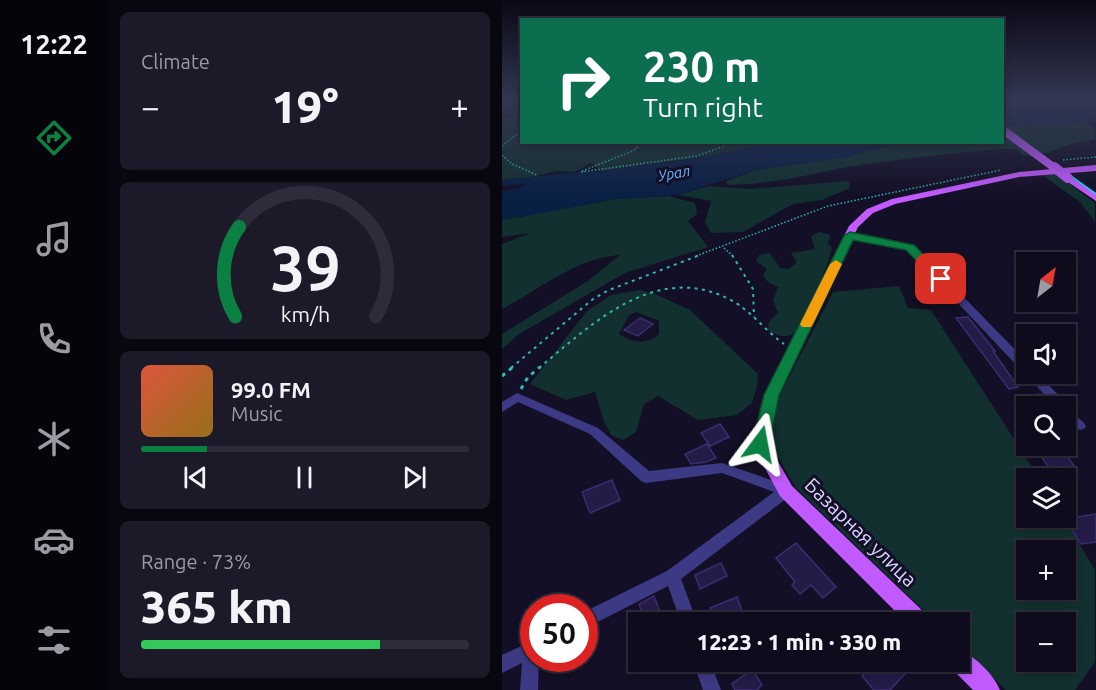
<!DOCTYPE html>
<html lang="en">
<head>
<meta charset="utf-8">
<style>
	:root { --surface:#0e0b1c; --page:#1c1929; --text:#f1f3f6; --muted:#9b9ba3; --line:#2e2b3b; --accent:#0b8043 }
	body { margin:0; font-family:Ubuntu,sans-serif; background:var(--page); color:var(--text); height:100vh; display:flex; flex-direction:column; font-size:22px; white-space:nowrap }
	* { box-sizing:border-box; margin:0 }
	p { font-size:20px; color:var(--muted) }
	.icon { flex:none; width:33px; height:33px; fill:none; stroke:currentColor; stroke-width:2; stroke-linecap:round; stroke-linejoin:round }
	.map { position:relative; flex:1; overflow:hidden }
	.sheet { display:flex; flex-direction:column; gap:12px; padding:12px; background:#08060f; width:394px }
	.sheet>* { flex:none }
	.hud { position:absolute; left:18px; top:18px; width:484px; height:126px; border-radius:0px; box-shadow:0 3px 9px #0003,0 0 0 2px var(--line); background:#0b6e4f; color:#fff; overflow:hidden }
	.needle { width:39px; rotate:31deg }
	.controls { position:absolute; left:514px; top:252px; display:grid; gap:12px }
	.controls a { display:grid; place-items:center; width:60px; height:60px; border-radius:0px; background:var(--surface); box-shadow:0 3px 9px #0003,0 0 0 2px var(--line); font-size:30px }
	.speed { position:absolute; left:18px; top:594px; display:flex; gap:12px; font-size:30px; font-weight:700; text-align:center }
	.speed>* { display:grid; place-content:center; width:78px; height:78px; border-radius:50%; background:var(--surface); box-shadow:0 3px 9px #0003,0 0 0 2px var(--line); line-height:1 }
	.speed .limit { border:9px solid #d22; background:#fff; color:#111 }
	.pin { position:absolute; display:grid; place-items:center; width:51px; height:51px; color:#fff; margin:-26px; border-radius:12px; box-shadow:0 3px 9px #0006 }
	.me { position:absolute; width:66px; margin:-33px; rotate:13deg; stroke-linejoin:round; filter:drop-shadow(0 0 4px #0008) }
	.turn { display:flex; align-items:center; gap:21px; height:126px; padding:0 24px; font-size:27px }
	.turn .icon { width:78px; height:78px; stroke-width:2.5 }
	.turn b { display:block; font-size:42px; line-height:51px }
	.big { font-size:45px; font-weight:800; line-height:1.1 }
	.sheet .card { flex:1; display:flex; flex-direction:column; justify-content:center; gap:9px; min-width:0; padding:0 21px; border-radius:9px; background:var(--page) }
	.sheet .dial { align-items:center; gap:0 }
	.dial svg { height:156px; overflow:visible; fill:none; stroke:var(--line); stroke-width:7; stroke-linecap:round; text-anchor:middle }
	.dial text { fill:var(--text); stroke:none }
	.song { display:flex; align-items:center; gap:18px }
	.cover { width:72px; height:72px; border-radius:9px; background:linear-gradient(135deg,hsl(10 70% 55%),hsl(40 70% 35%)) }
	.played { height:6px; border-radius:3px; background:linear-gradient(90deg,var(--accent) 20%,var(--line) 20%) }
	.keys { display:flex; justify-content:space-around; direction:ltr }
	.heat { display:flex; justify-content:space-between; align-items:center; font-size:33px; direction:ltr }
	.charge { height:9px; border-radius:4px; background:linear-gradient(90deg,#34c759 73%,var(--line) 0) }
	.trip { position:absolute; left:126px; top:612px; width:342px; height:60px; border-radius:0px; background:var(--surface); box-shadow:0 3px 9px #0003,0 0 0 2px var(--line); font-weight:800; line-height:60px; text-align:center }
	main { display:flex; flex:1; min-height:0 }
	.tab-bar { display:flex; flex-direction:column; width:108px; justify-content:space-around; align-items:center; background:#06040b; color:var(--muted) }
	.tab-bar .icon { width:42px; height:42px }
	.tab-bar .on { color:var(--accent) }
	.tab-bar b { font-size:27px; color:var(--text) }
	.map>svg:first-child { display:block }
</style>
</head>
<body>
<main>
<nav class="tab-bar">
<b>12:22</b>
<svg class="icon on" aria-label="directions" viewBox="0 0 24 24"><path d="M12 3l9 9-9 9-9-9zM9 14v-3h6M13 9l2 2-2 2"/></svg>
<svg class="icon" aria-label="music" viewBox="0 0 24 24"><path d="M9 18V5l10-2v13"/><circle cx="6" cy="18" r="3"/><circle cx="16" cy="16" r="3"/></svg>
<svg class="icon" aria-label="phone" viewBox="0 0 24 24"><path d="M5 4h4l2 5-3 2q2 4 5 5l2-3 5 2v4C11 20 4 13 5 4z"/></svg>
<svg class="icon" aria-label="climate" viewBox="0 0 24 24"><path d="M12 3v18M4 7l16 10M4 17L20 7"/></svg>
<svg class="icon" aria-label="car" viewBox="0 0 24 24"><path d="M5 17H2v-5l4-1 3-4h7l3 4 3 1v5h-3M9 17h6M6 11h13"/><circle cx="7" cy="17" r="2"/><circle cx="17" cy="17" r="2"/></svg>
<svg class="icon" aria-label="filters" viewBox="0 0 24 24"><path d="M4 7h16M4 17h16"/><circle cx="9" cy="7" r="2"/><circle cx="15" cy="17" r="2"/></svg>
</nav>
<section class="sheet">
<div class="card"><p>Climate</p>
<div class="heat"><a>−</a><b class="big">19°</b><a>+</a></div>
</div>
<div class="card dial"><svg viewBox="0 0 100 80">
<path d="M14 69A42 42 0 1 1 86 69"/>
<path d="M14 69A42 42 0 0 1 16 23" stroke="#0b8043"/>
<text x="50" y="56" font-size="32" font-weight="700">39</text>
<text x="50" y="72" font-size="11">km/h</text>
</svg></div>
<div class="card">
<div class="song"><i class="cover"></i><div><b>99.0 FM</b><p>Music</p></div></div>
<div class="played"></div>
<div class="keys"><svg class="icon" aria-label="previous" viewBox="0 0 24 24"><path d="M18 5L8 12l10 7zM5 5v14"/></svg><svg class="icon" aria-label="pause" viewBox="0 0 24 24"><path d="M8 5v14M16 5v14"/></svg><svg class="icon" aria-label="next" viewBox="0 0 24 24"><path d="M6 5l10 7-10 7zM19 5v14"/></svg></div>
</div>
<div class="card"><p>Range · 73%</p><b class="big">365 km</b><div class="charge"></div></div>
</section>
<div class="map">
<svg width="594" height="690" viewBox="0 0 594 690">
	<rect width="100%" height="100%" fill="#130f26"/>
	<path fill="#12302f" fill-rule="evenodd" d="M19,112L20,142L268,143L208,156L100,171L89,163L73,172L56,171L28,177L0,180V121Z
		M584,123L593,129V139C584,142 573,142 564,146C548,151 537,157 520,155L515,149H497C453,153 408,158 364,164C318,171 273,185 226,185L224,181L260,168L346,157L395,143L501,142V126Z
		M553,173L593,203V222L578,202L539,174Z
		M347,181L348,188L320,200L291,204L241,232L209,233L203,222L209,201L176,195L207,186L248,189Z
		M167,196L193,203L195,214L186,221L206,247L123,273L17,334L0,349V334L86,281L118,255C75,257 37,290 0,309V244L28,233L0,237V220L114,199Z
		M317,232L328,235L326,244L330,248C326,264 305,324 292,333C284,339 273,335 266,330L267,322L276,312L271,301L276,287L266,282L261,275L265,269L254,261L257,255L268,253L278,268L287,269L295,262L289,253L313,249L309,236Z
		M397,286L406,308L429,310L537,478H525V518H562L593,570V662L573,690H504L458,646V622H434L294,488L267,442L278,395L331,292ZM525,550H564V590H525ZM525,622H564V662H525Z
		M138,290L153,294L188,310L256,374L255,387L250,403L235,415L196,420L156,396L142,404L134,432L121,440L109,435L101,419L93,392L64,400L28,384L85,311L109,295ZM134,312L157,321V334C145,345 131,343 117,334L127,315Z"/>
	<path fill="#0a1f44" d="M525,99H593V123L501,126V102Z
		M268,143H395L346,157L250,171L176,195L114,199L0,220V191L18,188L23,184L0,186V180L65,173L100,171L152,163H165L209,156Z"/>
	<path fill="#241b47" stroke="#3b2d73" stroke-width="1.5" d="M466,317L493,351H491L516,387L507,389L454,318Z
		M138,318L151,324L136,336L122,330Z
		M538,394L549,406H527L520,397Z
		M218,424L227,437L208,446L199,433Z
		M205,444L214,458L204,462L189,464L183,454Z
		M532,446H558L575,470L552,475Z
		M110,480L118,500L88,513L80,492Z
		M594,514V542L579,544L563,519Z
		M294,543L334,587L321,598L309,585L298,594L290,585L293,582L274,558Z
		M219,563L225,576L198,589L193,575Z
		M152,596L161,620L143,622L137,604Z
		M235,597L244,622H212L208,608Z
		M88,629L93,651L82,656V631Z
		M374,662H414L388,690H372L360,676Z
		M250,669L260,685L255,690H233L230,684Z"/>
	<g fill="none" stroke-linecap="round" stroke-linejoin="round">
		<path stroke="#2fb8b0" stroke-width="1.5" stroke-dasharray="1.5 2" stroke-linecap="butt" d="M0,146L20,130
			M0,155L10,164L35,175
			M561,160L594,157
			M80,171L131,151L141,142
			M79,172L194,156L235,142
			M222,248L231,256
			M194,256L326,206L499,170"/>
		<path stroke="#2fb8b0" stroke-width="2" stroke-dasharray="3 4.5" stroke-linecap="butt" d="M230,255L251,289L252,317
			M9,368L91,299L107,290L198,255
			M37,368C90,324 152,263 225,298C248,309 262,330 282,344"/>
		<path stroke="#2fb8b0" stroke-width="3" stroke-dasharray="4 5" stroke-linecap="butt" d="M0,376L11,367
			M19,389L26,377L38,367"/>
		<path fill="#3d3a85" fill-rule="evenodd" d="M345,234L411,245L525,362V373L521,372L405,249L348,238H345Z
			M525,373L536,374L564,403L565,407L582,423L584,426L582,429C573,432 570,425 564,419V406H553L526,377Z
			M15,393L96,428L147,471L220,463L289,487L291,491L289,495L179,579L195,622H179L166,586L82,629V612L165,571L272,492L220,473L144,483L139,481L88,434L16,402L0,412V402Z
			M32,640V658H37L36,690H18L20,663L0,673V655Z
			M191,662H208L219,690H201Z"/>
		<path fill="#c25bff" fill-rule="evenodd" d="M594,165V171L517,177L393,204L371,213L356,227L277,395L266,444L290,486L425,615L429,622H404L278,496L250,444L263,395L347,226L365,209L390,199L517,172Z
			M566,175L594,193V201L563,180L562,178Z
			M458,650C473,656 492,675 498,690H471L450,669L447,662H458Z"/>
		<path stroke="#00e5ff" stroke-width="1.5" d="M501,127L594,194"/>
		<path stroke="#c25bff" stroke-width="8" d="M501,130L554,169"/>
		<path stroke="#c25bff" stroke-width="10" d="M552,167L566,178"/>
	</g>
	<linearGradient id="sky" x2="0" y2="1"><stop stop-color="#0a0815"/><stop offset="0.51" stop-color="#333752"/><stop offset="1" stop-color="#333752" stop-opacity="0"/></linearGradient>
	<rect width="594" height="196" fill="url(#sky)"/>
	<path fill="#0b8043" stroke="#07532c" stroke-width="1.5" d="M348,232L412,245L445,279L439,283L435,282L404,250L351,240L277,395L267,444L264,449L258,451L253,449L250,444L262,395L342,236Z"/>
	<path fill="#f59e0b" d="M334,260L340,264L311,324L309,327H300L298,324L328,264Z"/>
	<g text-anchor="middle" dominant-baseline="central" stroke-width="6" stroke-linejoin="round" paint-order="stroke">
		<g font-size="15" font-style="italic" fill="#62b6ff" stroke="#130f26">
			<text transform="translate(172 173) rotate(-10)">Урал</text>
		</g>
		<g font-size="20" fill="#d9d4ff" stroke="#130f26">
			<text transform="translate(359 532) rotate(44)">Базарная улица</text>
		</g>
	</g>
</svg>
<div class="controls">
<a><svg class="needle" viewBox="-14 -14 28 28"><path d="M0-13l5 13h-10z" fill="#e53935"/><path d="M0 13l5-13h-10z" fill="#9b9ba3"/></svg></a>
<a><svg class="icon" aria-label="sound" viewBox="0 0 24 24"><path d="M4 9h4l5-4v14l-5-4H4zM17 9q2 3 0 6"/></svg></a>
<a><svg class="icon" aria-label="search" viewBox="0 0 24 24"><circle cx="10" cy="10" r="6"/><path d="M15 15l6 6"/></svg></a>
<a><svg class="icon" aria-label="layers" viewBox="0 0 24 24"><path d="M12 4l9 5-9 5-9-5zM3 14l9 5 9-5"/></svg></a>
<a>+</a>
<a>−</a>
</div>
<div class="speed"><div class="limit">50</div></div>
<div class="pin" style="left:439px;top:279px;background:#d93025"><svg class="icon" aria-label="arrive" viewBox="0 0 24 24"><path d="M6 21V4h12l-3 4 3 4H6"/></svg></div>
<svg class="me" style="left:258px;top:444px" viewBox="-20 -20 40 40"><path d="M0-17L14 15 0 8-14 15z" fill="#0b8043" stroke="#fff" stroke-width="4"/></svg>
<div class="trip">12:23 · 1 min · 330 m</div>
<div class="hud">
<div class="turn"><svg class="icon" aria-label="right" viewBox="0 0 24 24"><path d="M7 20v-9h11M14 6l5 5-5 5"/></svg><div><b>230 m</b>Turn right</div></div>
</div>
</div>
</main>
</body>
</html>
